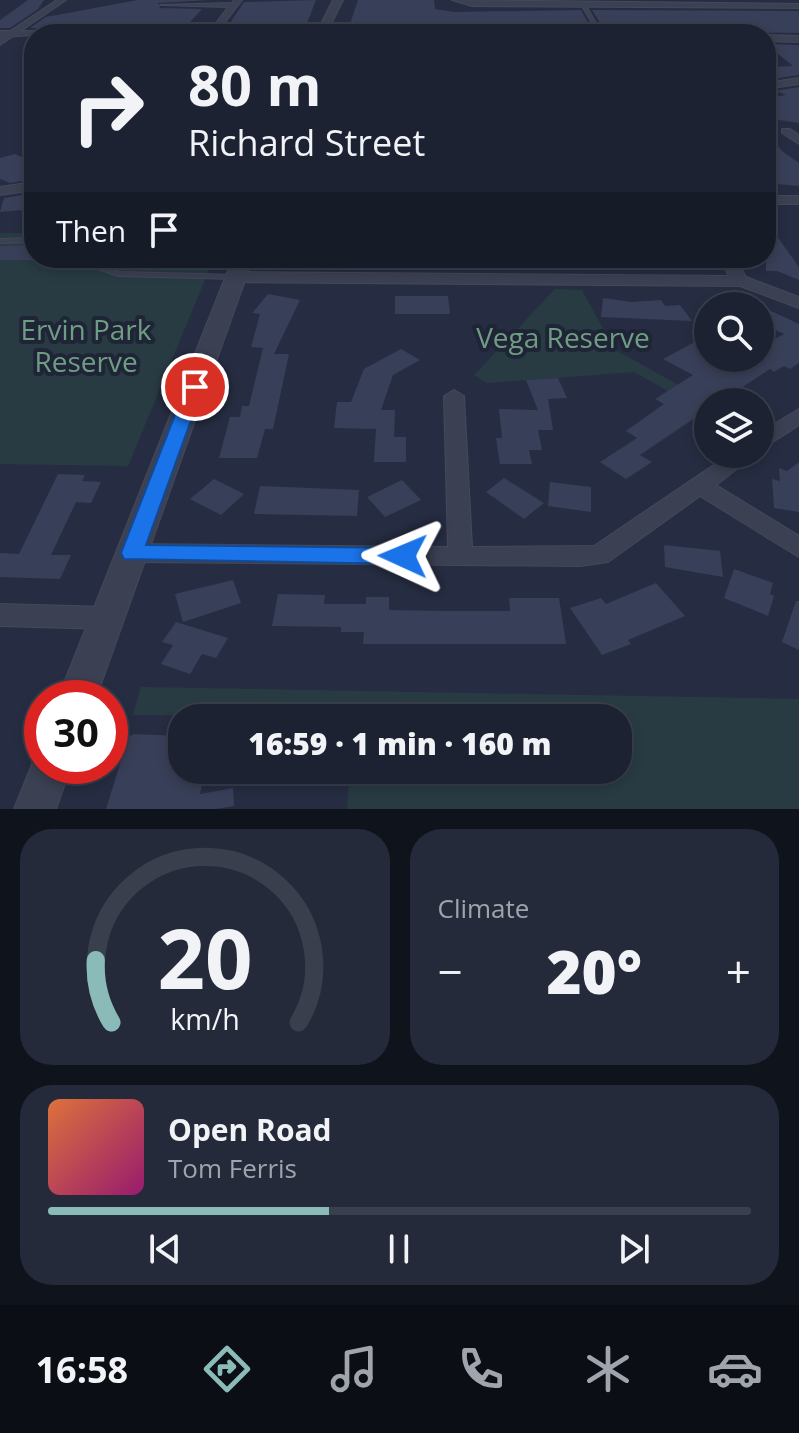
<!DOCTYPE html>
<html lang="en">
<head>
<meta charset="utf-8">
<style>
	:root { --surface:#1c2232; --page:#252a3a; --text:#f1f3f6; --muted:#a0a4ac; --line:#3a3f4d; --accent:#8bbbb9 }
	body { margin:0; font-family:"Open Sans",sans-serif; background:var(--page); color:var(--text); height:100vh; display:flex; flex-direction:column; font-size:30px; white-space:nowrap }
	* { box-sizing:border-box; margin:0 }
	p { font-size:26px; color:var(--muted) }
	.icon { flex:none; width:44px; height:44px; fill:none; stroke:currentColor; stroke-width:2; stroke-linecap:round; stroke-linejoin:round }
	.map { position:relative; height:809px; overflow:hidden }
	.side { display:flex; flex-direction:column; gap:20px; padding:20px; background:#0f131c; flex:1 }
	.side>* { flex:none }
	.banner { position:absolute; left:24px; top:24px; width:752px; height:244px; border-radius:32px; box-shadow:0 4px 12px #0003,0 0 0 2px var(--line); background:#1c2232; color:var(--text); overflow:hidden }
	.controls { position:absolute; left:694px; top:292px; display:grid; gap:16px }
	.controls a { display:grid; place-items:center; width:80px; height:80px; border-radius:50%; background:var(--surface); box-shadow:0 4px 12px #0003,0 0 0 2px var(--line); font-size:40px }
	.speed { position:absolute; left:24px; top:680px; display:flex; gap:16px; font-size:40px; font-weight:700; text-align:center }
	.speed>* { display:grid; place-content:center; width:104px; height:104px; border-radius:50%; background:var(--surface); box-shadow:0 4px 12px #0003,0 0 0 2px var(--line); line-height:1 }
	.speed .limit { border:12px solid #d22; background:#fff; color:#111 }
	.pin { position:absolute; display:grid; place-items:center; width:68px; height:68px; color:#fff; margin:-34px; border:4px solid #fff; border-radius:50%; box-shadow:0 2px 8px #0007 }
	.me { position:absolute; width:88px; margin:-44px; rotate:271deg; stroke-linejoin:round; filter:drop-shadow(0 0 6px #0008) }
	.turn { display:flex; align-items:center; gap:28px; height:168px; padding:0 32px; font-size:36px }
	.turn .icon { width:104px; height:104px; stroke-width:2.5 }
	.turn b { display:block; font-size:56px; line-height:68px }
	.then { display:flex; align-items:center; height:76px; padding:0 32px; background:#0003; gap:16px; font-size:30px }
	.big { font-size:60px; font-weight:800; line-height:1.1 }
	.side .tile { flex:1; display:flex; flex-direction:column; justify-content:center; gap:12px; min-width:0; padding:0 28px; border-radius:32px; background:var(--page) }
	.side .dial { align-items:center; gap:0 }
	.dial svg { height:208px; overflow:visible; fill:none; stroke:var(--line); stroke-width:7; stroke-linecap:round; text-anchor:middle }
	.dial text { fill:var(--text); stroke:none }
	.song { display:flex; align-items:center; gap:24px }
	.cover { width:96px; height:96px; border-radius:12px; background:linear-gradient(135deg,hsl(20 70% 55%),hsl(320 70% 35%)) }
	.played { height:8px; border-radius:4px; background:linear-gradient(90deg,var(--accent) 40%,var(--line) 40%) }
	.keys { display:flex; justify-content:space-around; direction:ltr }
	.heat { display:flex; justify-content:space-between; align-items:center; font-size:44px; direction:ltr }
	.side .tiles { flex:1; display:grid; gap:20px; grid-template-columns:1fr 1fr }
	.tile:last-child { grid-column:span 2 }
	.trip { position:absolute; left:168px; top:704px; width:464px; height:80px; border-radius:32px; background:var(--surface); box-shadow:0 4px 12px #0003,0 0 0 2px var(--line); font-weight:800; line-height:80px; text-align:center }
	.menu { display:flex; height:128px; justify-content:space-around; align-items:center; background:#0b0e14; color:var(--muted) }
	.menu .icon { width:56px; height:56px }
	.menu .current { color:var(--accent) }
	.menu b { font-size:36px; color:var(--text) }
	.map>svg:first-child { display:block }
</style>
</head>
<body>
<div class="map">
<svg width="799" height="809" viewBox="0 0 799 809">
	<rect width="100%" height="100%" fill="#262d42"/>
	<path fill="#283b43" d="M0,233H34V258H214L128,466L0,464Z
		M555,289L582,290L614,349L709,402L708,413L634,372L487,383L474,375Z
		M141,687L799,699V809H347L350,770H618V718L133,715Z"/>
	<path fill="#383f58" d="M28,0H44L38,9L10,28H0V20Z
		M138,0H210L158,3L160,8L202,9L183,30L30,28L46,17Z
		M316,0L305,28L226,29L244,2Z
		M358,0H434L435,9L454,12L581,10L592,30H348Z
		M592,10L799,11V33L605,31Z
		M766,44L799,45V75L766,80V67L793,66Z
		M799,87V123L766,118V98L786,95L775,91Z
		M766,131L782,151L799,163V186L766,183Z
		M15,154L34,163V179L10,183L0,179V158Z
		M28,194L23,210L0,212L4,198Z
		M766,221L799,267V280L777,271H766Z
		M34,245V260H0V246Z
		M268,294L300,300L274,354H289L273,429H265L257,458H219L230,417H240L242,406H249L263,348L251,347L260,314L252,313Z
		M395,296H448L450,314H395Z
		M603,298L631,302L661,300L665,306L680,305L692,321L601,317Z
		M771,311L799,324V363L790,369L784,366L774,372L770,369L720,402H708V409L640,455L652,462L626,479L600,462L637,438L626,431L664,404L655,399L693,375L663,359L704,337L708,343V358H720L746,367L760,359V347L784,334L760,323V318Z
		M401,349L420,360L393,375L381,410H395L394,437H406V462H374L376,429L334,428L337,402H351L364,369Z
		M558,378L567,398L548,399L553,430H538L542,450H529L532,464H500L496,438H502L499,409L538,410L526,380Z
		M799,462V512L774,508L772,479L780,481L779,468L787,471Z
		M58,474L85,475L82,481L101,482L91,503L76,502L51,555H71L60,579L0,577V553L19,554Z
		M504,478L544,503L524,519L486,492Z
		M214,479L244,494L221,515L190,499Z
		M402,480L421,500L385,517L367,497Z
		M550,482L591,487V512L548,506Z
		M260,486L359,490L357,516L254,514Z
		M664,545L720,551L723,577L665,567Z
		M734,569L773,583L770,594L774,596L768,616L724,598Z
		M233,580L241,603L183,622L175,594Z
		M656,583L685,616L628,640L631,644L602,655L570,608L601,598L606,604Z
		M278,594L325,595L324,604H366V597H389V610L441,611H510L509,598H559L566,644H363L364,632H341V627L272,626Z
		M796,601H799V650L782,642Z
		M176,622L228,638L216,658L202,654L190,674L161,664L173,645L162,642Z
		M133,734L182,736V770H205L200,794L233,788L234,806L216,809H106L125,748L121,743Z"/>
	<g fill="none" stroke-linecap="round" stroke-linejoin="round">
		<g stroke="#44485b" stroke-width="2">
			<path id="service" d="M583,3L585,4L602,34H598L581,4Z
				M34,238V242L0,243V239Z
				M68,258H80L119,272L236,275L240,277L236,279L118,276Z"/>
		</g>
		<g stroke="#44485b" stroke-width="2">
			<path id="minor" d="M57,0H66L0,45V38Z
				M234,0H242L216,34H208L228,7L160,5L232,3Z
				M452,0L799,4V8L472,6Z
				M799,78V84L766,89V83Z
				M782,129H790L799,135V144L782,133Z
				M34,182V190L0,195V187Z
				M766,196H799V204H766Z
				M719,258H735L746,277L799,297V308L740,286L236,282L228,277L236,272L729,276Z
				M454,390L464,396L472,547L594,546L730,454H756L716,485L799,536V557L700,496L608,562L580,566L132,562L123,560L120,553L123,546L132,544L448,547L444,396Z
				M799,409V425L760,450V433Z
				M0,604L107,607L116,610L120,618L116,626L107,629L0,626Z"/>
		</g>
		<g stroke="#44485b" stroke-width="2">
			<path id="tertiary" d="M333,0H343L326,34H316Z
				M0,31H45L51,34L0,37Z
				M766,35L799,36V42L766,41Z
				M233,258H253L96,698H58Z
				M42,750V766H71L56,809H14L37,752Z"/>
		</g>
		<use href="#service" fill="#3b4052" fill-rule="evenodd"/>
		<use href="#minor" fill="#3b4052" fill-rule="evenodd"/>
		<use href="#tertiary" fill="#3b4052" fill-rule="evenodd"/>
	</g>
	<path fill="#1a73e8" stroke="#114b97" stroke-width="2" d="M195,382L203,387L146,545L403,548L411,550L414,556L411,562L403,564L124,559L121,553L186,387Z"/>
	<g text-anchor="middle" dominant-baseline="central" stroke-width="8" stroke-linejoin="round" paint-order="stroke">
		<g font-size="28" fill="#6f9d83" stroke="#1f2437">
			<text x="86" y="329">Ervin Park<tspan x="86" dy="32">Reserve</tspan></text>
			<text x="563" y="337">Vega Reserve</text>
		</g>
	</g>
</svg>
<div class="controls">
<a><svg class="icon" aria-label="search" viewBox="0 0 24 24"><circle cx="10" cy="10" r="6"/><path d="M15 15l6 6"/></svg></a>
<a><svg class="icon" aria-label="layers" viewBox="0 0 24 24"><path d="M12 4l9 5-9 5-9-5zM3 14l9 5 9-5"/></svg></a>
</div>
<div class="speed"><div class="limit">30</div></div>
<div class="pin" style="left:195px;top:387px;background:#d93025"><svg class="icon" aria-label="arrive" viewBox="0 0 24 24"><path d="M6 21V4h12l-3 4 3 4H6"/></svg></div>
<svg class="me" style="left:403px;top:556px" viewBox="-20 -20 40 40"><path d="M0-17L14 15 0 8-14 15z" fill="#1a73e8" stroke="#fff" stroke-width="4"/></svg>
<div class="trip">16:59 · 1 min · 160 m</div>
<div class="banner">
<div class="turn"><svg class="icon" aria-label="right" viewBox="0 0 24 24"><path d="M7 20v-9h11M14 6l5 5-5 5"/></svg><div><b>80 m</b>Richard Street</div></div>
<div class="then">Then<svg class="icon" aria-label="arrive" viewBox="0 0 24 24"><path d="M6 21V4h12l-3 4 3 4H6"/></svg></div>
</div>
</div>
<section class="side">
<div class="tiles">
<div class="tile dial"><svg viewBox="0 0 100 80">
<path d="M14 69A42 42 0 1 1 86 69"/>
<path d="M14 69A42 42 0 0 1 8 45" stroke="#8bbbb9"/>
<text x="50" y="56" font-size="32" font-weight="700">20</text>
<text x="50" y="72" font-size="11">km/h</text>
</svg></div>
<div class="tile"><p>Climate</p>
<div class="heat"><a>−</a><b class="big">20°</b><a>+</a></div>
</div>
<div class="tile">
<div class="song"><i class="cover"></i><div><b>Open Road</b><p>Tom Ferris</p></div></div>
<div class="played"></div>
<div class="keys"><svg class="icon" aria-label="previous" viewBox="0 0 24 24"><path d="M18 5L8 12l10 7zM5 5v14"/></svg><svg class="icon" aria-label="pause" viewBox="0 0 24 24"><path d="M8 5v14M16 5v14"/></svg><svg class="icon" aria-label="next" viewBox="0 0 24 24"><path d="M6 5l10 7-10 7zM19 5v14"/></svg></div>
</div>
</div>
</section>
<nav class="menu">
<b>16:58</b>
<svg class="icon current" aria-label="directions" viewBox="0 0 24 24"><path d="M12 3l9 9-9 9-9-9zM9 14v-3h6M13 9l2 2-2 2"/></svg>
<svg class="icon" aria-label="music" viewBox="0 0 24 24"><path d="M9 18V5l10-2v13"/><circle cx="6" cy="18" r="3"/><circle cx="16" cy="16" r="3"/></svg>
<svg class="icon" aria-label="phone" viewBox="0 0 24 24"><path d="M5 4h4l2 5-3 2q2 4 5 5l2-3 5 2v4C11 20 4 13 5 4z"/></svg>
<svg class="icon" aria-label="climate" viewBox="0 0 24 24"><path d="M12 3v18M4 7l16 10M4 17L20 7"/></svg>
<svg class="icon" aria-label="car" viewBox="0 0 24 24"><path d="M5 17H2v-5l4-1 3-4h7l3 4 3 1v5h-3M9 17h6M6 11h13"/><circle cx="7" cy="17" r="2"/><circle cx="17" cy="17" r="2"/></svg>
</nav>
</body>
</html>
